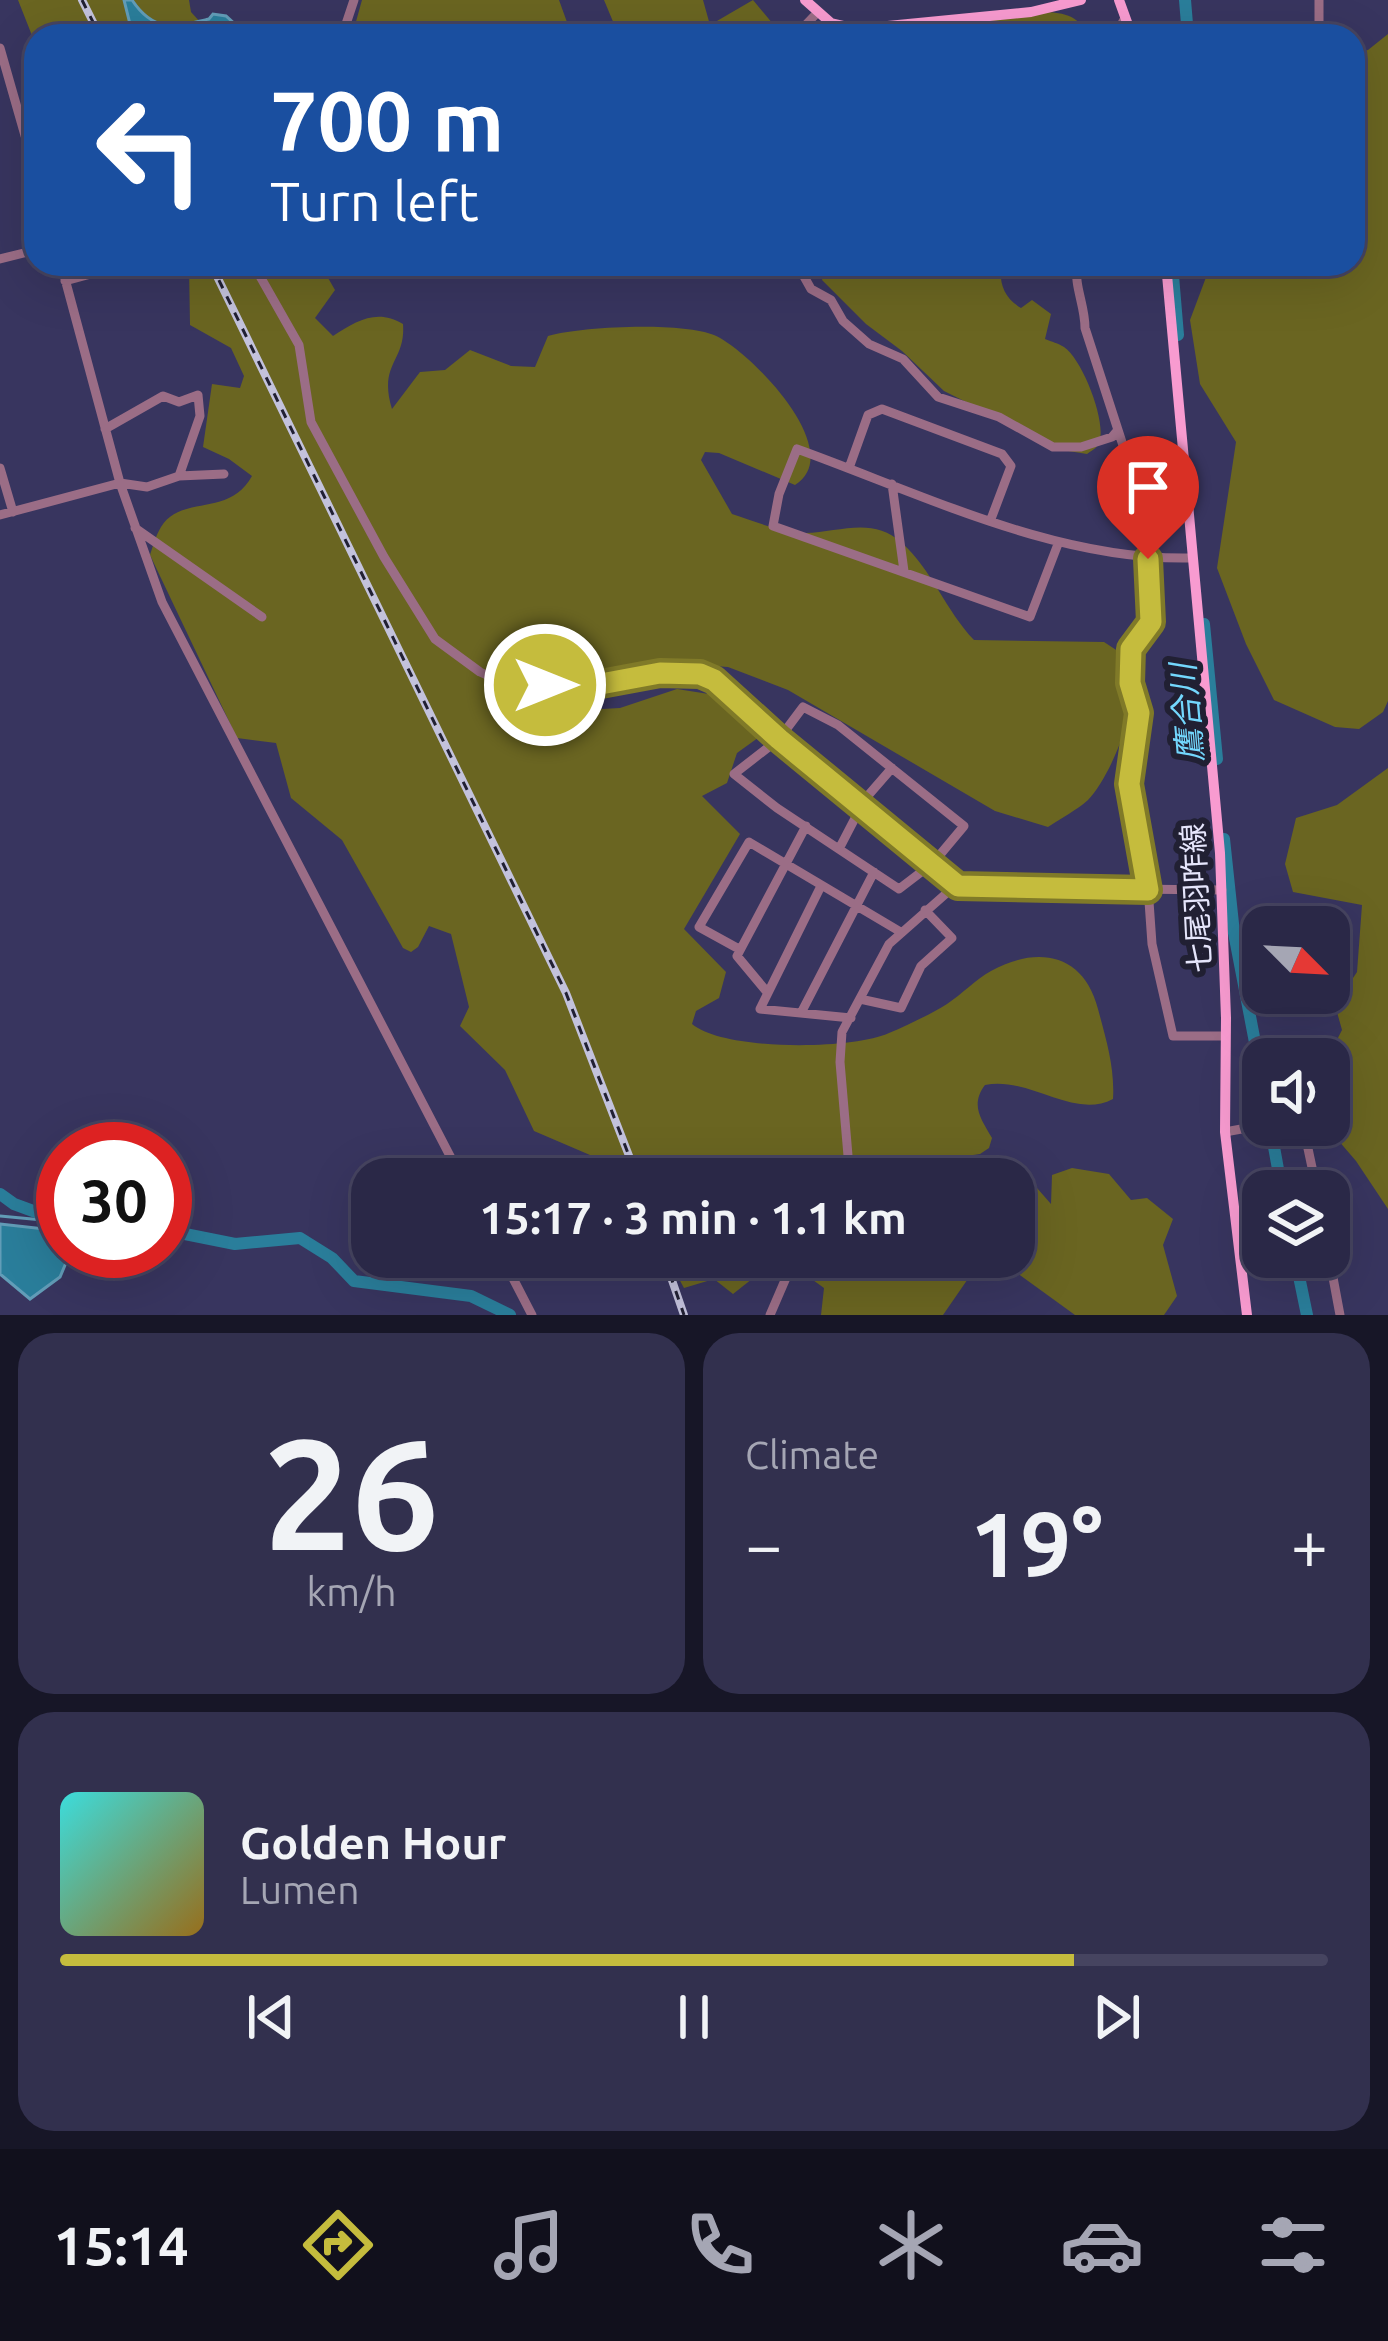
<!DOCTYPE html>
<html lang="en">
<head>
<meta charset="utf-8">
<style>
	:root { --surface:#2a2847; --page:#32304e; --text:#f1f3f6; --muted:#a5a6b4; --line:#464460; --accent:#c5bc3d }
	body { margin:0; font-family:Ubuntu,"Noto Sans JP",sans-serif; background:var(--page); color:var(--text); height:100vh; display:flex; flex-direction:column; font-size:45px; white-space:nowrap }
	* { box-sizing:border-box; margin:0 }
	p { font-size:39px; color:var(--muted) }
	.icon { flex:none; width:66px; height:66px; fill:none; stroke:currentColor; stroke-width:2; stroke-linecap:round; stroke-linejoin:round }
	.map { position:relative; height:1315px; overflow:hidden }
	.sheet { display:flex; flex-direction:column; gap:18px; padding:18px; background:#171627; flex:1 }
	.sheet>* { flex:none }
	.banner { position:absolute; left:24px; top:24px; width:1341px; height:252px; border-radius:36px; box-shadow:0 12px 48px #0002,0 0 0 3px var(--line); background:#1a4fa0; color:#fff; overflow:hidden }
	.needle { width:78px; rotate:114deg }
	.tools { position:absolute; left:1242px; top:906px; display:grid; gap:24px }
	.tools a { display:grid; place-items:center; width:108px; height:108px; border-radius:24px; background:var(--surface); box-shadow:0 12px 48px #0002,0 0 0 3px var(--line); font-size:60px }
	.speed { position:absolute; left:36px; top:1122px; display:flex; gap:24px; font-size:60px; font-weight:700; text-align:center }
	.speed>* { display:grid; place-content:center; width:156px; height:156px; border-radius:50%; background:var(--surface); box-shadow:0 12px 48px #0002,0 0 0 3px var(--line); line-height:1 }
	.speed .limit { border:18px solid #d22; background:#fff; color:#111 }
	.pin { position:absolute; display:grid; place-items:center; width:102px; height:102px; color:#fff; margin:-123px -51px; border-radius:50% 50% 50% 0; rotate:-45deg; box-shadow:0 0 12px #0007 }
	.pin .icon { rotate:45deg }
	.me { position:absolute; width:132px; margin:-66px; rotate:90deg; stroke-linejoin:round; filter:drop-shadow(0 0 9px #0008) }
	.turn { display:flex; align-items:center; gap:42px; height:252px; padding:0 48px; font-size:54px }
	.turn .icon { width:156px; height:156px; stroke-width:2.5 }
	.turn b { display:block; font-size:84px; line-height:102px }
	.big { font-size:90px; font-weight:700; line-height:1.1 }
	.sheet .tile { flex:1; display:flex; flex-direction:column; justify-content:center; gap:18px; min-width:0; padding:0 42px; border-radius:36px; background:var(--page) }
	.sheet .dial { align-items:center; gap:0 }
	.dial b { font-size:156px; line-height:1 }
	.song { display:flex; align-items:center; gap:36px }
	.cover { width:144px; height:144px; border-radius:18px; background:linear-gradient(135deg,hsl(180 70% 55%),hsl(40 70% 35%)) }
	.played { height:12px; border-radius:6px; background:linear-gradient(90deg,var(--accent) 80%,var(--line) 80%) }
	.keys { display:flex; justify-content:space-around; direction:ltr }
	.heat { display:flex; justify-content:space-between; align-items:center; font-size:66px; direction:ltr }
	.sheet .tiles { flex:1; display:grid; gap:18px; grid-template-columns:1fr 1fr }
	.tile:last-child { grid-column:span 2 }
	.trip { position:absolute; left:351px; top:1158px; width:684px; height:120px; border-radius:36px; background:var(--surface); box-shadow:0 12px 48px #0002,0 0 0 3px var(--line); font-weight:700; line-height:120px; text-align:center }
	.tab-bar { display:flex; height:192px; justify-content:space-around; align-items:center; background:#11101c; color:var(--muted) }
	.tab-bar .icon { width:84px; height:84px }
	.tab-bar .selected { color:var(--accent) }
	.tab-bar b { font-size:54px; color:var(--text) }
	.map>svg:first-child { display:block }
</style>
</head>
<body>
<div class="map">
<svg width="1388" height="1315" viewBox="0 0 1388 1315">
	<rect width="100%" height="100%" fill="#38355f"/>
	<path fill="#6a6521" d="M18,0H189L191,12L213,36H36V63L31,33Z
		M362,0H559L572,36H352Z
		M604,0H703L710,25L753,0L783,36H619Z
		M1026,12C1052,12 1077,9 1088,36H924Z
		M1388,34V701L1383,712L1359,729L1335,727L1274,700L1246,644L1217,568L1236,442L1200,384L1190,320L1211,264H1353V54L1368,50Z
		M189,264H320L335,290L315,318L333,336C356,321 377,308 403,324C406,362 378,363 392,409L420,372L445,370L470,350L511,366L535,367L548,336C583,326 681,322 714,335C748,349 849,451 795,485L719,453L705,452L701,460L732,514C754,521 782,533 805,533C840,532 873,516 902,543C932,570 946,611 974,640L1104,642L1127,657C1147,689 1113,774 1088,800C1077,810 1061,818 1048,827L995,811L788,690L728,667L657,662L570,681L554,677L522,659L502,657L492,662L488,671L491,684L508,704L566,711L620,708L677,689L715,695L762,735L737,753L727,783L702,796L740,834L684,929L726,972L719,998L696,1011L692,1024C724,1051 851,1050 889,1033C908,1025 929,1015 947,1004C962,994 975,980 991,971C1038,945 1084,954 1098,1009C1106,1039 1115,1068 1113,1099C1073,1120 1030,1076 985,1085C970,1105 981,1119 992,1138L989,1148L980,1154L896,1166L839,1161L825,1166L817,1179H615L597,1158L534,1131L505,1070L460,1026L469,1007L451,934L429,926L418,947L411,952L403,948L342,840L291,798L276,743L237,738L150,555C153,546 156,535 161,527C181,494 229,518 252,476L229,459L203,447L212,384L240,388L244,376L231,348L190,325Z
		M827,264H1001C999,284 1004,298 1021,308L1032,300L1051,314L1045,339C1052,342 1058,343 1064,347C1082,359 1105,418 1100,439C1098,448 1095,448 1087,454L1062,450L944,391L902,351L866,324L822,280Z
		M1388,768V1209L1356,1161L1325,1125H1329L1327,1059L1342,1030L1335,1005L1357,972L1362,905L1293,892L1285,864L1296,818L1337,805Z
		M1072,1168L1109,1174L1131,1200L1147,1198L1173,1219L1163,1245L1177,1296L1164,1315H1075L995,1257H1014V1180H1030L1051,1204L1052,1175Z
		M667,1257H762L752,1279L733,1294L714,1279L684,1288Z
		M804,1257H991L972,1273L943,1315H821L824,1288L799,1270Z"/>
	<path fill="#2a7e9b" stroke="#629db8" stroke-width="3" d="M124,0H132C154,33 174,27 209,19L213,14L226,16L248,36L138,32L130,24Z
		M0,1224L63,1231V1251H71L60,1277L30,1299L0,1274Z"/>
	<g fill="none" stroke-linecap="round" stroke-linejoin="round">
		<path stroke="#629db8" stroke-width="3" d="M0,1216L53,1221"/>
		<path stroke="#2a7e9b" stroke-width="12" d="M1185,0L1188,36
			M1172,264L1178,335
			M1204,624L1217,759
			M1224,839L1234,933L1263,1084
			M1270,1125L1282,1191
			M0,1194L14,1204L63,1222
			M165,1230L235,1244L300,1238L332,1258L354,1281L471,1296L510,1315
			M1295,1257L1307,1315"/>
		<path stroke="#9b6d86" stroke-width="9" d="M342,36L354,0
			M795,36L817,13
			M1115,36L1125,18
			M1312,36L1319,28V0
			M0,48L36,174
			M0,259L36,250
			M61,264L120,483L162,602L462,1179
			M253,264L299,345L311,422L384,557L435,639L480,672L509,685H606L660,673L686,672L714,680L779,739L958,887
			M797,264L811,289L831,300L843,321L869,344L903,359L938,397L999,417L1053,447H1081L1112,437L1118,430
			M1077,264C1074,287 1085,305 1085,328L1141,501L1151,619L1147,631L1131,649L1130,683L1139,713L1129,784L1147,873L1152,944L1173,1036H1225
			M65,281L113,268
			M105,429L163,396L179,402L198,395L200,416L179,476
			M0,468L13,512
			M849,468L868,415L882,409L1002,454L1011,466L991,519
			M892,484L904,571
			M0,515L120,483L147,487L179,476L224,474
			M135,528L262,617
			M1058,544L1030,617L773,526L779,494L797,449C922,494 1056,561 1191,558
			M803,707L838,725L964,826L933,863L899,889L777,808L734,774L779,739Z
			M839,849L865,799L892,768
			M821,886L760,1009L851,1018
			M739,949L699,927L749,842L899,931
			M767,992L737,956L806,826
			M860,999L901,1008L921,966L952,938L925,910
			M801,1013L874,872
			M1303,1125L1317,1191
			M1225,1132L1263,1125
			M850,1179L840,1062L842,1032L889,944L949,891L958,887L1222,890
			M1329,1256L1340,1315
			M502,1257L532,1315
			M770,1315L795,1257"/>
		<path stroke="#f89bd0" stroke-width="10" d="M805,0L831,23L857,29L1031,12L1081,0
			M1119,0L1132,36
			M1166,264L1220,853L1226,1018L1225,1132L1247,1315"/>
		<g stroke="#c3c2dc" stroke-width="8">
			<path id="rail" d="M82,0L100,36
				M211,264L566,993L638,1179
				M664,1257L684,1315"/>
		</g>
		<use href="#rail" stroke="#212033" stroke-width="3" stroke-dasharray="9" stroke-linecap="butt"/>
	</g>
	<g fill="none" stroke-linecap="round" stroke-linejoin="round">
		<g stroke="#807a28" stroke-width="30">
			<path id="route" d="M545,685L590,686L660,673L700,674L714,680L779,739L958,886L1148,890L1129,784L1139,713L1130,683L1131,649L1151,622L1148,559"/>
		</g>
		<use href="#route" stroke="#c5bc3d" stroke-width="21"/>
	</g>
	<g text-anchor="middle" dominant-baseline="central" stroke-width="12" stroke-linejoin="round" paint-order="stroke">
		<g font-size="30" fill="#e6e6fc" stroke="#212033">
			<text transform="translate(1196 898) rotate(-93)">七尾羽咋線</text>
		</g>
		<g font-size="33" font-style="italic" fill="#73d7fd" stroke="#212033">
			<text transform="translate(1186 713) rotate(-95)">鷹合川</text>
		</g>
	</g>
</svg>
<div class="tools">
<a><svg class="needle" viewBox="-14 -14 28 28"><path d="M0-13l5 13h-10z" fill="#e53935"/><path d="M0 13l5-13h-10z" fill="#a5a6b4"/></svg></a>
<a><svg class="icon" aria-label="sound" viewBox="0 0 24 24"><path d="M4 9h4l5-4v14l-5-4H4zM17 9q2 3 0 6"/></svg></a>
<a><svg class="icon" aria-label="layers" viewBox="0 0 24 24"><path d="M12 4l9 5-9 5-9-5zM3 14l9 5 9-5"/></svg></a>
</div>
<div class="speed"><div class="limit">30</div></div>
<div class="pin" style="left:1148px;top:559px;background:#d93025"><svg class="icon" aria-label="arrive" viewBox="0 0 24 24"><path d="M6 21V4h12l-3 4 3 4H6"/></svg></div>
<svg class="me" style="left:545px;top:685px" viewBox="-20 -20 40 40"><circle r="17" fill="#c5bc3d" stroke="#fff" stroke-width="3"/><path d="M0-11L8 9 0 5-8 9z" fill="#fff"/></svg>
<div class="trip">15:17 · 3 min · 1.1 km</div>
<div class="banner">
<div class="turn"><svg class="icon" aria-label="left" viewBox="0 0 24 24"><path d="M17 20v-9H6M10 6l-5 5 5 5"/></svg><div><b>700 m</b>Turn left</div></div>
</div>
</div>
<section class="sheet">
<div class="tiles">
<div class="tile dial"><b>26</b><p>km/h</p></div>
<div class="tile"><p>Climate</p>
<div class="heat"><a>−</a><b class="big">19°</b><a>+</a></div>
</div>
<div class="tile">
<div class="song"><i class="cover"></i><div><b>Golden Hour</b><p>Lumen</p></div></div>
<div class="played"></div>
<div class="keys"><svg class="icon" aria-label="previous" viewBox="0 0 24 24"><path d="M18 5L8 12l10 7zM5 5v14"/></svg><svg class="icon" aria-label="pause" viewBox="0 0 24 24"><path d="M8 5v14M16 5v14"/></svg><svg class="icon" aria-label="next" viewBox="0 0 24 24"><path d="M6 5l10 7-10 7zM19 5v14"/></svg></div>
</div>
</div>
</section>
<nav class="tab-bar">
<b>15:14</b>
<svg class="icon selected" aria-label="directions" viewBox="0 0 24 24"><path d="M12 3l9 9-9 9-9-9zM9 14v-3h6M13 9l2 2-2 2"/></svg>
<svg class="icon" aria-label="music" viewBox="0 0 24 24"><path d="M9 18V5l10-2v13"/><circle cx="6" cy="18" r="3"/><circle cx="16" cy="16" r="3"/></svg>
<svg class="icon" aria-label="phone" viewBox="0 0 24 24"><path d="M5 4h4l2 5-3 2q2 4 5 5l2-3 5 2v4C11 20 4 13 5 4z"/></svg>
<svg class="icon" aria-label="climate" viewBox="0 0 24 24"><path d="M12 3v18M4 7l16 10M4 17L20 7"/></svg>
<svg class="icon" aria-label="car" viewBox="0 0 24 24"><path d="M5 17H2v-5l4-1 3-4h7l3 4 3 1v5h-3M9 17h6M6 11h13"/><circle cx="7" cy="17" r="2"/><circle cx="17" cy="17" r="2"/></svg>
<svg class="icon" aria-label="filters" viewBox="0 0 24 24"><path d="M4 7h16M4 17h16"/><circle cx="9" cy="7" r="2"/><circle cx="15" cy="17" r="2"/></svg>
</nav>
</body>
</html>
